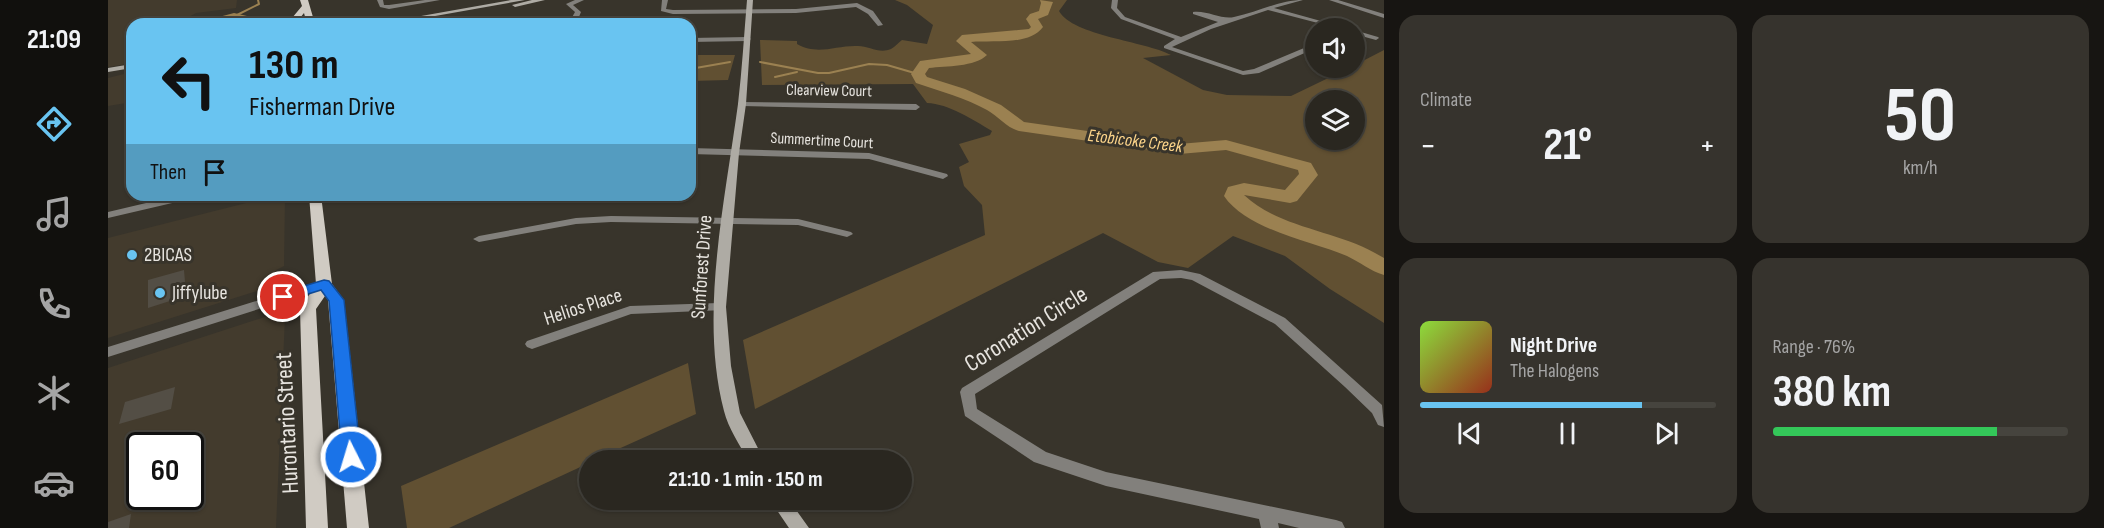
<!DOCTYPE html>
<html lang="en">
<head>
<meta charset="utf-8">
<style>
	:root { --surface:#2a2720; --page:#36332d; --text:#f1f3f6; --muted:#a5a5a5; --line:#46443e; --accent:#69c4f1 }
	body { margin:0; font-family:"Sofia Sans Condensed",sans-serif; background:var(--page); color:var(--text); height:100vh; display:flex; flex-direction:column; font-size:22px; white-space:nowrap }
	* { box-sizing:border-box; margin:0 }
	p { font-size:20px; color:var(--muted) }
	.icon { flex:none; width:33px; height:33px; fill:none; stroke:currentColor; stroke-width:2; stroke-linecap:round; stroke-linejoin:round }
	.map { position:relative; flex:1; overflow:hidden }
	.panel { display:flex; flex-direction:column; gap:15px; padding:15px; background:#171512; width:720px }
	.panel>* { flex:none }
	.guide { position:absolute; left:18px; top:18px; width:570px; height:183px; border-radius:18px; box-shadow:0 2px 4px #0004,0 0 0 2px var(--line); background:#69c4f1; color:#111; overflow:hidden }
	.controls { position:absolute; left:1197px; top:18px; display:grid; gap:12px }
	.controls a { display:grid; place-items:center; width:60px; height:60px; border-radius:50%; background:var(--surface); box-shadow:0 2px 4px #0004,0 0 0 2px var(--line); font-size:30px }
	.speed { position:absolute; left:18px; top:432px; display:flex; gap:12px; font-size:30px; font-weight:700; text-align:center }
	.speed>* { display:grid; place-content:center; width:78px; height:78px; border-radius:50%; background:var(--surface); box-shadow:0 2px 4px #0004,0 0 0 2px var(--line); line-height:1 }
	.speed .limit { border:3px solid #111; border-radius:9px; background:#fff; color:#111 }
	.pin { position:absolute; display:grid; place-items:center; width:51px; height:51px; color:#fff; margin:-26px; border:3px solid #fff; border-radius:50%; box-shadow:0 2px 6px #0007 }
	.me { position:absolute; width:66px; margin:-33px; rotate:355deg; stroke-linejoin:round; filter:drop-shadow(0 0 4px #0008) }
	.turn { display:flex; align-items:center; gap:21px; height:126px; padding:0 24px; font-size:27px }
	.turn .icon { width:78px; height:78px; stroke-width:2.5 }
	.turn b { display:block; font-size:42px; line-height:51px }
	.then { display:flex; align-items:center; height:57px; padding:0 24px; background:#0003; gap:12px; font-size:22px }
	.big { font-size:45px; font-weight:700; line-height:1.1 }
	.panel .widget { flex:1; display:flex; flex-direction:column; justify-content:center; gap:9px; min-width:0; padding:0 21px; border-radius:18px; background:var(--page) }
	.panel .dial { align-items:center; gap:0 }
	.dial b { font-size:78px; line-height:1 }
	.song { display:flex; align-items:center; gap:18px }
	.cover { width:72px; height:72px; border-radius:9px; background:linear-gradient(135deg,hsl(90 70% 55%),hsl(10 70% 35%)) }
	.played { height:6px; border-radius:3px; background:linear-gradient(90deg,var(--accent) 75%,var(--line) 75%) }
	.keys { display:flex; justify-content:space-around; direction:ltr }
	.heat { display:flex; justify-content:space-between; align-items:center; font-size:33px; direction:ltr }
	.charge { height:9px; border-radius:4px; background:linear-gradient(90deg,#34c759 76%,var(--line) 0) }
	.panel .tiles { flex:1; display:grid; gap:15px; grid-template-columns:repeat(2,1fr) }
	.trip { position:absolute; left:471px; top:450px; width:333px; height:60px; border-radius:30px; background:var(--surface); box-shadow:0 2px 4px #0004,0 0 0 2px var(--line); font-weight:700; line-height:60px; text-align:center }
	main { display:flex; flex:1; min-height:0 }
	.dock { display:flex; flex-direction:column; width:108px; justify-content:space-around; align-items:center; background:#11100d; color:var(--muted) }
	.dock .icon { width:42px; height:42px }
	.dock .on { color:var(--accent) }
	.dock b { font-size:27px; color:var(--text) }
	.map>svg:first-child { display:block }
</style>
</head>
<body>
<main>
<nav class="dock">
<b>21:09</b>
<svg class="icon on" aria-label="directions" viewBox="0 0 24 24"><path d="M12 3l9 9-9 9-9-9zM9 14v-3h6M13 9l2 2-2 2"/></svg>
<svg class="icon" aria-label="music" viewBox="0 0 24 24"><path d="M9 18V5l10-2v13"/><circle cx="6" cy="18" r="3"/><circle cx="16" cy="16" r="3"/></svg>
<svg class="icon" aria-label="phone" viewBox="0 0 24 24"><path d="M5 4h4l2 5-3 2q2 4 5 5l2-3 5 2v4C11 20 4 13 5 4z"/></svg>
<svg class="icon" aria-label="climate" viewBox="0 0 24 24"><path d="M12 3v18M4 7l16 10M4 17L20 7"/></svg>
<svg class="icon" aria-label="car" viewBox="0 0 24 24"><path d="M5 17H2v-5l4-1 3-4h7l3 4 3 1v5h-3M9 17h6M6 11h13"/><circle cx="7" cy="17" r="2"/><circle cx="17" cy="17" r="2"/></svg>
</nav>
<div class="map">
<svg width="1276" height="528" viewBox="0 0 1276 528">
	<rect width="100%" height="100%" fill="#38342b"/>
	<path fill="#433b2d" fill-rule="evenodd" d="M0,0H129L128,8L88,13L68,24H24V63L0,67Z
		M24,72V102L0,106V78Z
		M170,195H177L176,266L168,270L169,274L173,273L172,278L165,286L0,338V238Z
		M169,313H175L177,316L168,528H0V368ZM32,446H82V496H32Z"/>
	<path fill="#615032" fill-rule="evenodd" d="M787,0H959L951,11C965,36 1037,41 1063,55L1035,58L1095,90L1119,95L1183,96L1241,68H1246L1247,65L1276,50V323L1222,289L1177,256L1125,236L1080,268L1050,262L995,233L647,409L635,340L877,235L874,205L856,186L851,167L861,162L851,144L882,135L884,131C864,119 841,104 819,103L805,84L654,85L652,40L689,41V44C710,56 728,45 750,46C761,46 771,54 783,49C787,47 791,42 794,40L819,44L825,25L799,5ZM1208,100H1246V140H1208Z
		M582,55H627L620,80L582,81Z
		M580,363L588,414L486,460H482L481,463L341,528H299L293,486Z"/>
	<path fill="#9b8151" d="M126,13L139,16V19L134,24L88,23Z"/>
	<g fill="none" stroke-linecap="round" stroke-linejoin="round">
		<path stroke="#9b8151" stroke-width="2" d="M129,15L151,4L150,0
			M652,62L710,73H721L761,64L779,65L810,74
			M582,69L622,62
			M667,77L689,72"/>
		<path fill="#9b8151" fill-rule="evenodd" d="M932,0L945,2L940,15L930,19L935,27C921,46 884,40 863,42L879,55C867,67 838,66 821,68L817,74L819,77L857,89L893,105L916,122L1071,144L1118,140L1203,163L1210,175L1189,201L1182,203L1136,195C1171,228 1226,230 1267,253L1276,258V275C1262,271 1252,262 1239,256C1203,241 1139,230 1116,196L1120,187L1136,183L1177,190L1191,174L1190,170L1118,150L1071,154L911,131C899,128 890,116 879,110C857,98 832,91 808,83L803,74L812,61L863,54L848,41L854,35L921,29L923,27L918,19L922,14L931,11L933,3Z"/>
	</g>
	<path fill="#534e45" d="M76,270L77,282L64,286L65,300L40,308V280Z
		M67,387L63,409L11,424L17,402Z
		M23,514L21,528H0V522Z"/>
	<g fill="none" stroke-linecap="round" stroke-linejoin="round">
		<path fill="#82807c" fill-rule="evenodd" d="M269,0H275L276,5H281L317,0H332L281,9L272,7Z
			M467,0H476L465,5L473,12L468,24H409L412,22L462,21L467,12L458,4Z
			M554,0H560L558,9L565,10L688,9L749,3L765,11L775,25L770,26L760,14L748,7L688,13L565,14L553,11Z
			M1004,0H1010L1009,8L1017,17L1073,37L1110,22L1085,14V12C1099,10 1114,20 1126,17C1150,12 1171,0 1195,0L1166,8L1238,28H1229L1160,10L1103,29L1064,47L1135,71L1146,69L1208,43V48L1151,73L1135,75L1056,48V46L1067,39L1013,19L1003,8Z
			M1221,0H1230L1276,14V18Z
			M1246,30L1270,37L1271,38L1268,40L1246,34Z
			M582,38L640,37L643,39L640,41L582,42Z
			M631,102L808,104L812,107L808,110L634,106L630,104Z
			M582,148L761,153L839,174L840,176L835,179L761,159L582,154Z
			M72,195H91L90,197L0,218V212Z
			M503,216L690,219L743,232L745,234L739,237L690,225L503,222L468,224L371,242L365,239L371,236L468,218Z
			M1073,270L1092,274L1177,318L1274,405L1276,427L1270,425L1264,413L1237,387L1167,324L1084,280L1073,278L1052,279L867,394L869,409L938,452L998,472L1228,520L1234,522L1237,528H1191L1170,523L1171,528H1153L1151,519L998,486L926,462L857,416L852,392L854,388L1045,272Z
			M216,280L220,281L222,284L220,287L0,357V347Z
			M611,303L618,307L616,310L523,314L424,349L419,347L417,344L419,341L522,306Z"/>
		<path fill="#aeaba4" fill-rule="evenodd" d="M403,0H417L282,24H268Z
			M424,0H437L407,7L404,5Z
			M639,0H645L638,104L631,153L618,307L623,366L632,413L656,460H640C632,445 620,428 616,411C591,316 617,201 630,104C634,70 636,35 639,0Z
			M24,64V68L0,72V68Z
			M662,500H681L701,528H681Z"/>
		<path fill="#d0cbc3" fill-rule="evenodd" d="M192,0H200L207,24H199L196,13L192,18V24H184V18L194,6Z
			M201,195H213L224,284L236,300L261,528H239L220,300L217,296L208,309L220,528H198L192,309L208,284Z"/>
	</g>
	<path fill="#1a73e8" stroke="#114b97" stroke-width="1.5" d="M216,280L221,281L236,300L253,457L250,462L243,464L237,462L234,457L221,301L213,290L175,302L167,297L169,294Z"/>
	<g fill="#69c4f1" stroke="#38342b" stroke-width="2">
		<circle cx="24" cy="255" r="6"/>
		<circle cx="52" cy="293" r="6"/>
	</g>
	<g text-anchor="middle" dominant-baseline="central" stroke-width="6" stroke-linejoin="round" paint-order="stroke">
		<g font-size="16" fill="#e7e4df" stroke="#38342b">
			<text transform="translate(721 91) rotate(1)">Clearview Court</text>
			<text transform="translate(714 141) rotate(3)">Summertime Court</text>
		</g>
		<g font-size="18" font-style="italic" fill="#fdd58a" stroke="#38342b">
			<text transform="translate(1027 141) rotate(7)">Etobicoke Creek</text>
		</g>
		<g font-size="20" fill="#e7e4df" stroke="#38342b" text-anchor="start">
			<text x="36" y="255">2BICAS</text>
			<text x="64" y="293">Jiffylube</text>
		</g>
		<g font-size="20" fill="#e7e4df" stroke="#38342b">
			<text transform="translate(594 267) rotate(-86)">Sunforest Drive</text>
			<text transform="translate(475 307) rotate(-18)">Helios Place</text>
		</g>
		<g font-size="24" fill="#e7e4df" stroke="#38342b">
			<text transform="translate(918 329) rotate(-32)">Coronation Circle</text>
			<text transform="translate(179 423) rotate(-93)">Hurontario Street</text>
		</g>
	</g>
</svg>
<div class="controls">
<a><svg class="icon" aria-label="sound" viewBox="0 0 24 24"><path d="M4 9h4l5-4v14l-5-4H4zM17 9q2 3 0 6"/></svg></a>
<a><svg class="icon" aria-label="layers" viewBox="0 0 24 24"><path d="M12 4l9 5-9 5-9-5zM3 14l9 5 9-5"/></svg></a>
</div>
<div class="speed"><div class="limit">60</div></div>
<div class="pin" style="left:175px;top:297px;background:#d93025"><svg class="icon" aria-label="arrive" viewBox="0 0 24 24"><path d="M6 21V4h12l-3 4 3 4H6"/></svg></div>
<svg class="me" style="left:243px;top:457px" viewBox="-20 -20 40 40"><circle r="17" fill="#1a73e8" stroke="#fff" stroke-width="3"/><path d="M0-11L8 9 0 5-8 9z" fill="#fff"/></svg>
<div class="trip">21:10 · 1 min · 150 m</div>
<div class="guide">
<div class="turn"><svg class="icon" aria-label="left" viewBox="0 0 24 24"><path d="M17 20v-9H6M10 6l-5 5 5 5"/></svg><div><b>130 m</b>Fisherman Drive</div></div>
<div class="then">Then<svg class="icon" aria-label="arrive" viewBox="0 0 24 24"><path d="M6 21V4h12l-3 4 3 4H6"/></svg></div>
</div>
</div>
<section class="panel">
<div class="tiles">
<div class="widget"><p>Climate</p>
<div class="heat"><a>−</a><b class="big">21°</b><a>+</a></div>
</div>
<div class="widget dial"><b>50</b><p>km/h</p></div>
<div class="widget">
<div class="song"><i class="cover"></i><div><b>Night Drive</b><p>The Halogens</p></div></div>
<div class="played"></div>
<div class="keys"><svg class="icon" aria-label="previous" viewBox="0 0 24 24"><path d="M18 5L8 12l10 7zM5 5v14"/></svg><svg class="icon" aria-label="pause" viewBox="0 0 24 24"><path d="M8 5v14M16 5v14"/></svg><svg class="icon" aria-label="next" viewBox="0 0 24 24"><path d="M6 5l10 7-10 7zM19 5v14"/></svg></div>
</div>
<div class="widget"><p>Range · 76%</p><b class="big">380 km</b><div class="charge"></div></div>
</div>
</section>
</main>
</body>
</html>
